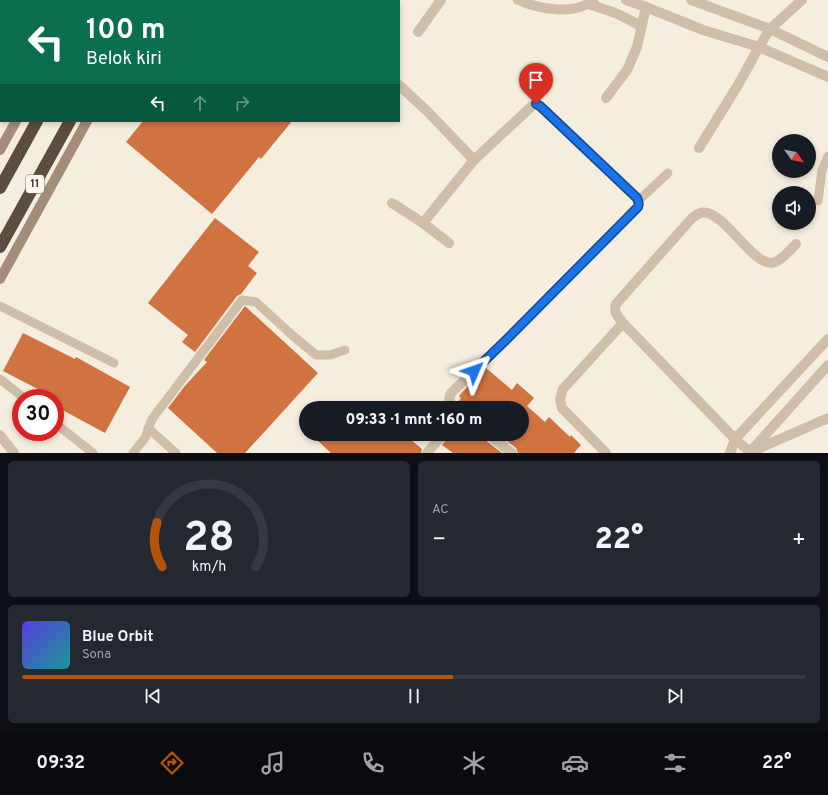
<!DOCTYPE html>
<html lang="id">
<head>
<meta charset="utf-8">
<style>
	:root { --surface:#171b24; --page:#242831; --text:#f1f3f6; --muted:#9ea1a6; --line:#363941; --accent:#b45309 }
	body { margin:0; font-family:Overpass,sans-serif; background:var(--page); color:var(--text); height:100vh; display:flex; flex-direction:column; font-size:15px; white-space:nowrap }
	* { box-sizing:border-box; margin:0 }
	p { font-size:13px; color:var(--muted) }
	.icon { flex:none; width:22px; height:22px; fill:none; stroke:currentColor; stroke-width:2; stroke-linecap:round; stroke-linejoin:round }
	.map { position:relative; height:453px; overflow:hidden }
	.panel { display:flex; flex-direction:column; gap:8px; padding:8px; background:#0d0f14; flex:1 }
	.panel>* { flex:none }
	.top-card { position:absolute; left:0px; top:0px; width:400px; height:122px; box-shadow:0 2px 6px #0003; background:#0b6e4f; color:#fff; overflow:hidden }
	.needle { width:26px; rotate:123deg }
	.controls { position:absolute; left:772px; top:134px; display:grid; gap:8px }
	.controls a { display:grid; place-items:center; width:44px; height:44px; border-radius:50%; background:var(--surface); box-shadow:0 2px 6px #0003; font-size:20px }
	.speed { position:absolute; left:12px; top:389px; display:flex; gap:8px; font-size:20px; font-weight:700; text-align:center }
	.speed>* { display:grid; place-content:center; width:52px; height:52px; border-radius:50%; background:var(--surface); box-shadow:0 2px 6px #0003; line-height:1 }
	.speed .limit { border:6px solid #d22; background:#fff; color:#111 }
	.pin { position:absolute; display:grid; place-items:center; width:34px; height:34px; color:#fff; margin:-41px -17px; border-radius:50% 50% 50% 0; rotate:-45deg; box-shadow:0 0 4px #0007 }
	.pin .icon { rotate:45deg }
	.me { position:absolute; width:44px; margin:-22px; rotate:47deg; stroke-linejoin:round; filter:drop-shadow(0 0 3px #0008) }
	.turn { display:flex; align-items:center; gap:14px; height:84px; padding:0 20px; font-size:18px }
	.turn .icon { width:52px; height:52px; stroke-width:2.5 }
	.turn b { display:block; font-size:28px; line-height:34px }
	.lanes { display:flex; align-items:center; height:38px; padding:0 20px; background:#0003; justify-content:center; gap:20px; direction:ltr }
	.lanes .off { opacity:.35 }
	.big { font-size:30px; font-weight:800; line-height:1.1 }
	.panel .tile { flex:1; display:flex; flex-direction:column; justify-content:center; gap:6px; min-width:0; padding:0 14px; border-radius:6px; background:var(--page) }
	.panel .dial { align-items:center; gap:0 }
	.dial svg { height:104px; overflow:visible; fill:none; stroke:var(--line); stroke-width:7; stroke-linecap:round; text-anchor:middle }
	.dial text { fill:var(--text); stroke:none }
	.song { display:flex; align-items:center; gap:12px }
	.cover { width:48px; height:48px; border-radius:6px; background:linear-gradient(135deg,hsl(250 70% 55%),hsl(180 70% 35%)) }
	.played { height:4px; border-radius:2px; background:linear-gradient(90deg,var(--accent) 55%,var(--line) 55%) }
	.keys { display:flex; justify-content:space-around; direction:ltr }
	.heat { display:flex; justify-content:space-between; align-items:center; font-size:22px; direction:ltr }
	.panel .tiles { flex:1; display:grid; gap:8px; grid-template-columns:1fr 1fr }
	.tile:last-child { grid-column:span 2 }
	.trip { position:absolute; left:299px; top:401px; width:230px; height:40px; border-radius:20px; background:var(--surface); box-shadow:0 2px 6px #0003; font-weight:800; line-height:40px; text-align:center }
	.tab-bar { display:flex; height:64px; justify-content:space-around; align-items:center; background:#090b0e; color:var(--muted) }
	.tab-bar .icon { width:28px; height:28px }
	.tab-bar .current { color:var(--accent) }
	.tab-bar b { font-size:18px; color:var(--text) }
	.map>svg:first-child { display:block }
</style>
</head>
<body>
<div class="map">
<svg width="828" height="453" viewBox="0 0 828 453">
	<rect width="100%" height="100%" fill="#f5edde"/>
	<path fill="#d07341" d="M143,121H292L261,159L259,157L212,214L126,142Z
		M215,218L259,252L248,266L257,273L241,294L237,296L195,352L182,342L188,335L148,303Z
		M245,306L246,307L318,373L245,453H217L168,408L184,387L207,362L204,360Z
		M23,333L75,359L76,357L130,387L105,433L55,406V398L3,371Z
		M486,368L512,390L517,383L534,398L527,406L545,422L549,417L570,437L571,435L581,445L574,453H518L516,448L498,434H522V408H465L458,402L461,398L459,396L467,387Z
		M324,434H404L422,449L421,453H331L318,441Z
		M450,434H482L484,439L502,453H453L442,445Z"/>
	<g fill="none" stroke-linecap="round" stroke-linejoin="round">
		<path stroke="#cfbea9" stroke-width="9" d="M638,201L668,173
			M818,201L822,170L828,156
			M0,306L114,363
			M0,379L24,398
			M55,423L93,453
			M148,428L176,453
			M133,453L145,438L152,419L242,300L256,302L292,335L316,355H330L345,350"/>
		<path stroke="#cfbea9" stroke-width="10" d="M52,0L53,1
			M300,0L301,1
			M518,0C539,9 574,16 593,0
			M626,0L646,7L703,30L759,47L828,77
			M691,0L770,29L828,57
			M589,4L618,14L641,26
			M418,32L441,0
			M399,85L428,112L474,160
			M606,98L627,70L637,47L646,7
			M699,148L738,85L759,47L770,29L802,0
			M392,203L423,223L474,160L533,105L536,104L540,106L637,198L639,203L638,207L507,339L452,392C447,398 450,404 455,408
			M423,223L449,243
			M488,434L512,453
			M0,435L14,453
			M755,450L828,418
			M750,452L735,439L623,323C618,316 613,313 616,304L692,218C697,215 701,211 707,213C728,217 756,270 775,262C782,260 791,249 796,244
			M750,452L828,365
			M427,453L443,434
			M606,453L562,408L560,399L563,389L623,323
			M730,453L735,439L828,339"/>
		<path stroke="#a38d7a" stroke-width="10" d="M83,1V0
			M154,1L155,0
			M0,150L16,121
			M0,279L87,121"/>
		<path stroke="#5d4c40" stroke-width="12" d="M102,1L103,0
			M136,1V0
			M0,188L37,121
			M0,247L70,121"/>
	</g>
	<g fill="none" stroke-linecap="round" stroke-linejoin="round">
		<g stroke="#114b97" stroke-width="10">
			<path id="route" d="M474,371L507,339L638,207C639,204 639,202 637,198L540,106L536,104"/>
		</g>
		<use href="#route" stroke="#1a73e8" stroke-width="7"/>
	</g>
	<g text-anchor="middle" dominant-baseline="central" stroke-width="3" stroke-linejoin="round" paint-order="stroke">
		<rect fill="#fcf6ec" stroke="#756c64" stroke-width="1" x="26" y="175" width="18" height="18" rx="3"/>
		<g font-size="11" font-weight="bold" fill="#3b3129">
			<text x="35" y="184">11</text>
		</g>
	</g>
</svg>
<div class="controls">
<a><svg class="needle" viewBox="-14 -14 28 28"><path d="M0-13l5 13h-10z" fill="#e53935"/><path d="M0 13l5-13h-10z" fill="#9ea1a6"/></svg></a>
<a><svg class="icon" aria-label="sound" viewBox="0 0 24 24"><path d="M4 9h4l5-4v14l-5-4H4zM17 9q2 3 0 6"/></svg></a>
</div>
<div class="speed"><div class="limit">30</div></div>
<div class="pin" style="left:536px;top:104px;background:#d93025"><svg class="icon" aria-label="arrive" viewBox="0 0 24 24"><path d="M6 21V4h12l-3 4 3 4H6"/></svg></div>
<svg class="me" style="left:474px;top:371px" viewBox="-20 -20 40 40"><path d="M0-17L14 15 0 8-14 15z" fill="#1a73e8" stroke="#fff" stroke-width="4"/></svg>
<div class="trip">09:33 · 1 mnt · 160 m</div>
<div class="top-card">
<div class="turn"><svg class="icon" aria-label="left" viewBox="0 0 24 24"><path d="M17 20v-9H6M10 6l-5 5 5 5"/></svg><div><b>100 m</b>Belok kiri</div></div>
<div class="lanes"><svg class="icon" aria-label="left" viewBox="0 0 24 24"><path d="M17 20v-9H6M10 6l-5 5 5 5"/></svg><svg class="icon off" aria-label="ahead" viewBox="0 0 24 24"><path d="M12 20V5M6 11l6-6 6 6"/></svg><svg class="icon off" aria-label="right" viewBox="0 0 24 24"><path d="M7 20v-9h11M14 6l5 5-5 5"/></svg></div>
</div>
</div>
<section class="panel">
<div class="tiles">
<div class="tile dial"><svg viewBox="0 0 100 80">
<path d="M14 69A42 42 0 1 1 86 69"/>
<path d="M14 69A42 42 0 0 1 10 35" stroke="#b45309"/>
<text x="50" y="56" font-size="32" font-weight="700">28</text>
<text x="50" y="72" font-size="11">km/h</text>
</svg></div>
<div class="tile"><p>AC</p>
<div class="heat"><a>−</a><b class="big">22°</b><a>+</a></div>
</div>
<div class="tile">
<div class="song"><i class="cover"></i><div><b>Blue Orbit</b><p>Sona</p></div></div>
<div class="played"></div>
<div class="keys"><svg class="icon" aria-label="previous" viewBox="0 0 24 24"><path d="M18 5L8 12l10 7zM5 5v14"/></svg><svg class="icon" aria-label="pause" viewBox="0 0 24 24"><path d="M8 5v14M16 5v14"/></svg><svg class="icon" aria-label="next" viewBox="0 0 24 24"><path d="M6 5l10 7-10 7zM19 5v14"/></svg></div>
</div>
</div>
</section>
<nav class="tab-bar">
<b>09:32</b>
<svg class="icon current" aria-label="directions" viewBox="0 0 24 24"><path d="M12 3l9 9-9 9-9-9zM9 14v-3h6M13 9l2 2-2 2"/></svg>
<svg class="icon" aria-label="music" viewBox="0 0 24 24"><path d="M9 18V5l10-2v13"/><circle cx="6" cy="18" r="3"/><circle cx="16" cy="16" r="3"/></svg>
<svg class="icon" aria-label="phone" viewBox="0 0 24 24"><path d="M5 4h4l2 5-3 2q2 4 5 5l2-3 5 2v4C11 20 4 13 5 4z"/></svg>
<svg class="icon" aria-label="climate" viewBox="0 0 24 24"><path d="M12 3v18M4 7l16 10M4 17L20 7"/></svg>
<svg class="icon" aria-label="car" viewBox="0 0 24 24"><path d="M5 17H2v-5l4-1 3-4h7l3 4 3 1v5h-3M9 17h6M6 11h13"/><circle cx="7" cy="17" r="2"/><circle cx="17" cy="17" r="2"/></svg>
<svg class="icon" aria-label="filters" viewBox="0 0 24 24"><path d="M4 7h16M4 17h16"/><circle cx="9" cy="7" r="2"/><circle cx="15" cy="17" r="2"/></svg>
<b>22°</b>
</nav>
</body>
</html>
